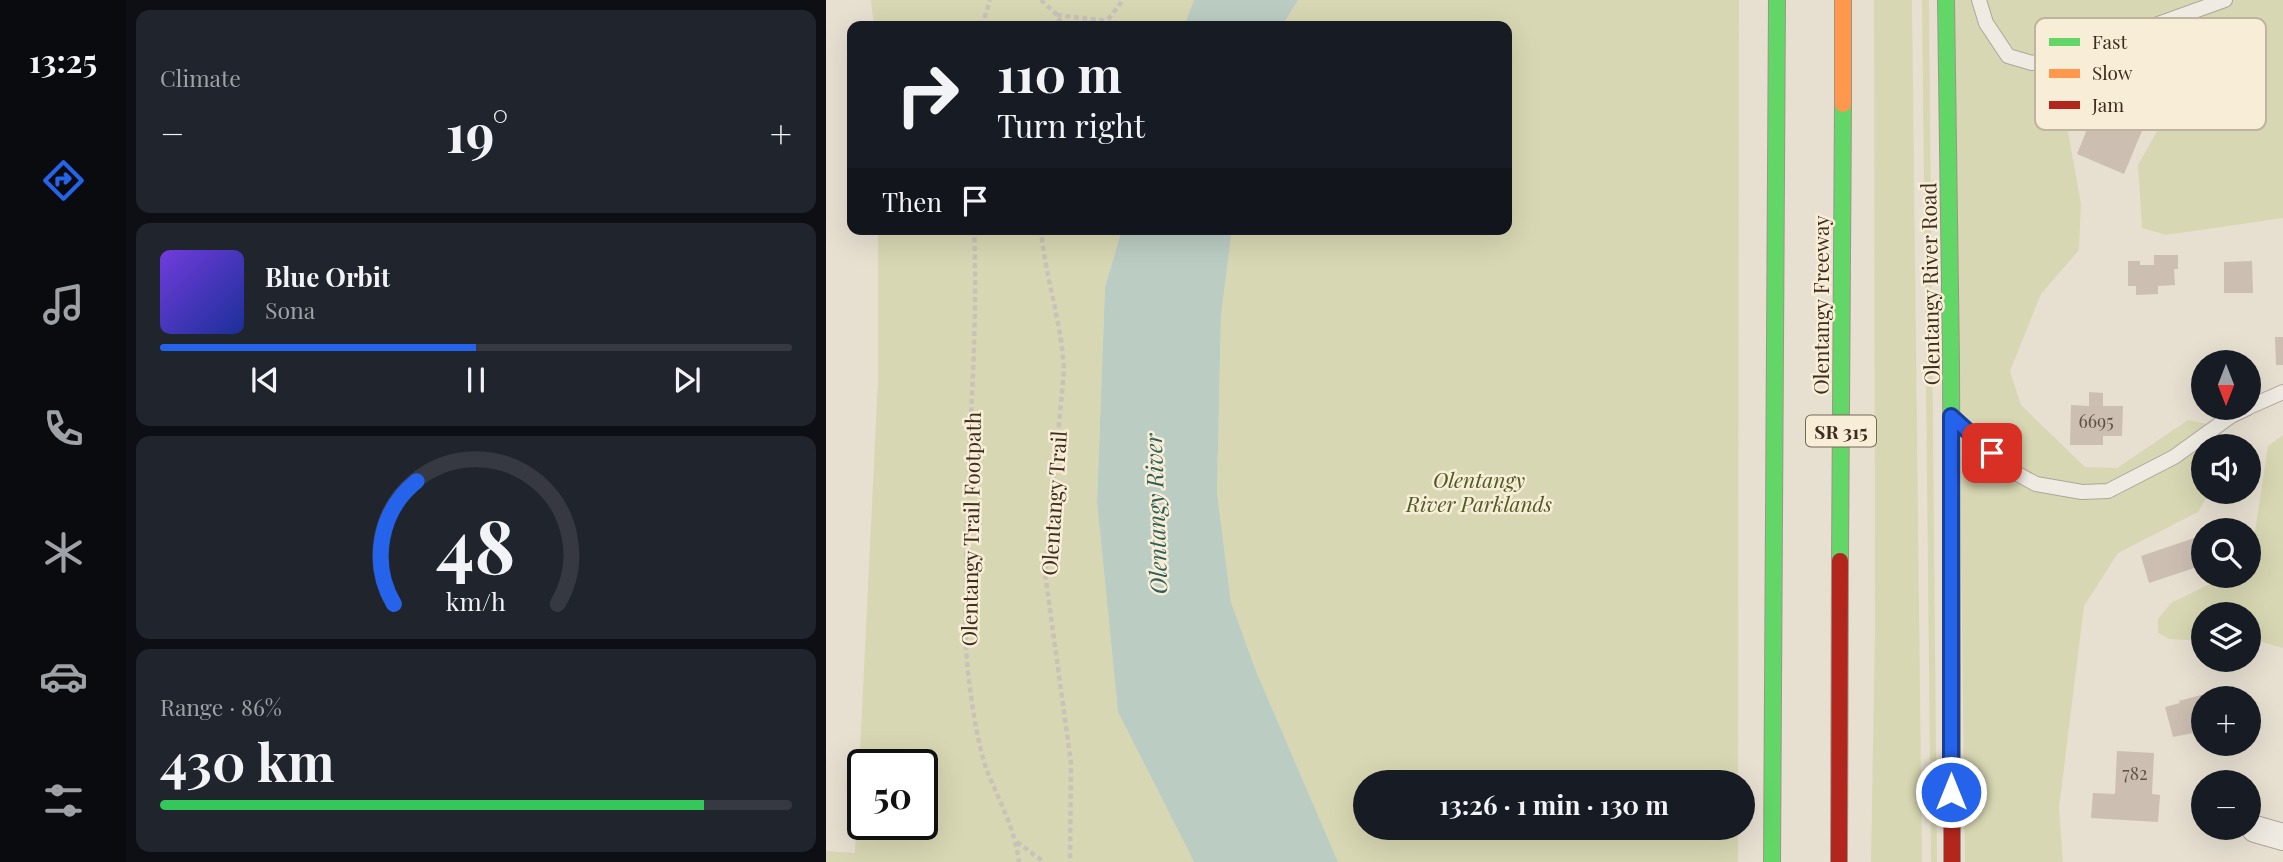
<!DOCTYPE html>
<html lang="en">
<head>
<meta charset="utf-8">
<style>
	:root { --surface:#171b24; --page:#20242c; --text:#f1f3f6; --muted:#9ea1a6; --line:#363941; --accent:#2563eb }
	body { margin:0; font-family:"Playfair Display",serif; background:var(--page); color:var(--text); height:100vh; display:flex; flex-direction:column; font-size:26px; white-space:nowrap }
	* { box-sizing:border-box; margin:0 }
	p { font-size:23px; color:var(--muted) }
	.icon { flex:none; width:38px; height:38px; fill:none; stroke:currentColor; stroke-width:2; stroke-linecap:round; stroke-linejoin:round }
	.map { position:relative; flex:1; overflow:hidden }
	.details { display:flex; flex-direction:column; gap:10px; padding:10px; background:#0d0f14; width:700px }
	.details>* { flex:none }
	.top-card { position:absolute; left:21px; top:21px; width:665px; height:214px; border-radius:14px; box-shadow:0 7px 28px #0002; background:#171b24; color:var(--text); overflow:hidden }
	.needle { width:46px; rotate:180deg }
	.tools { position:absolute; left:1365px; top:350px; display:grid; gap:14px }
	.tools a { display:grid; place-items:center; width:70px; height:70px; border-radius:50%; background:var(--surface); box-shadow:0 7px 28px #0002; font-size:35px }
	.speed { position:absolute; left:21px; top:749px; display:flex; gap:14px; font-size:35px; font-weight:700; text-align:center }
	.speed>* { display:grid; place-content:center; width:91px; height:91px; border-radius:50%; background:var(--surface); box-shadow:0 7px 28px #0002; line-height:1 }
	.speed .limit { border:4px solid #111; border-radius:10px; background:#fff; color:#111 }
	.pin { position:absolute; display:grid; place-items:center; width:60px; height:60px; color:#fff; margin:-30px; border-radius:14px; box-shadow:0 4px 10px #0006 }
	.me { position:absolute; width:77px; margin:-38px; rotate:0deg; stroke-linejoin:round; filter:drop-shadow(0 0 5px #0008) }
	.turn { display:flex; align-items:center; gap:24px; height:147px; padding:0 35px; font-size:32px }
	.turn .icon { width:91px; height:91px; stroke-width:2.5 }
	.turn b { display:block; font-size:49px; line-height:60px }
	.then { display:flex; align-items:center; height:66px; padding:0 35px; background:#0003; gap:14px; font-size:26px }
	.big { font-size:52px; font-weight:700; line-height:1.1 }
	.details .widget { flex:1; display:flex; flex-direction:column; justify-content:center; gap:10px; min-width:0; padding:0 24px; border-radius:14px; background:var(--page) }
	.details .dial { align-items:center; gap:0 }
	.dial svg { height:182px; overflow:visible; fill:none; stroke:var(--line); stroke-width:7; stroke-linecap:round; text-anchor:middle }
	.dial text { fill:var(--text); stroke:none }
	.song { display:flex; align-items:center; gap:21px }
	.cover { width:84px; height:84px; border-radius:10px; background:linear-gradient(135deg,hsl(260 70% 55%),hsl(230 70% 35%)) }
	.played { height:7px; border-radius:4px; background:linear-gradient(90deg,var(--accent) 50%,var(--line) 50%) }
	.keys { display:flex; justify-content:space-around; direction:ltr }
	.heat { display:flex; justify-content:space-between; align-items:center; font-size:38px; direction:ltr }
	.charge { height:10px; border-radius:5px; background:linear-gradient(90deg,#34c759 86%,var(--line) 0) }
	.trip { position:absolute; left:527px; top:770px; width:402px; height:70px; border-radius:35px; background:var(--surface); box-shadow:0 7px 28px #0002; font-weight:700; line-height:70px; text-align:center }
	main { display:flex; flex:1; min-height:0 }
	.menu { display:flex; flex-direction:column; width:126px; justify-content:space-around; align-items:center; background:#090b0e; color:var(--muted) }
	.menu .icon { width:49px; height:49px }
	.menu .current { color:var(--accent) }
	.menu b { font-size:32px; color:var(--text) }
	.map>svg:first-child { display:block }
</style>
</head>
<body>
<main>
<nav class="menu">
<b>13:25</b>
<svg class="icon current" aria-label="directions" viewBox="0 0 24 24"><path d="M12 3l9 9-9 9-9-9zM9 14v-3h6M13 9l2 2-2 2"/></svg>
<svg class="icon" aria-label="music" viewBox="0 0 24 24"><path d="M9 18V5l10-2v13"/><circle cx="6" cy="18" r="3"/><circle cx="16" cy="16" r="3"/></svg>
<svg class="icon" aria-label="phone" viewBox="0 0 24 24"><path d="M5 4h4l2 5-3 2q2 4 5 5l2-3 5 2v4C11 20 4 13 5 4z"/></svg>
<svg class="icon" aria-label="climate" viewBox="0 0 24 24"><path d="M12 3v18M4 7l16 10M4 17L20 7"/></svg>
<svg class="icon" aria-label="car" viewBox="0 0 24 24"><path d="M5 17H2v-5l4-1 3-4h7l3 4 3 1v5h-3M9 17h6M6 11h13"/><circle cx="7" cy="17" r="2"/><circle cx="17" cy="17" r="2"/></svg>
<svg class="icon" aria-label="filters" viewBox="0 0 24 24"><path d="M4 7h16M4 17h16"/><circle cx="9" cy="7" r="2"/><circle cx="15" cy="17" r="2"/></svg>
</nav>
<section class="details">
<div class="widget"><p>Climate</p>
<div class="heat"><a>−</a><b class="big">19°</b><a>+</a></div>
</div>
<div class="widget">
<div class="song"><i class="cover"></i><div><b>Blue Orbit</b><p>Sona</p></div></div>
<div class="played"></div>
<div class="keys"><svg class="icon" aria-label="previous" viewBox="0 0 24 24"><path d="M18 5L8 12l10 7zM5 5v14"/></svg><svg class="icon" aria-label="pause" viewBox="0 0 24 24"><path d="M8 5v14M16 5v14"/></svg><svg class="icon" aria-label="next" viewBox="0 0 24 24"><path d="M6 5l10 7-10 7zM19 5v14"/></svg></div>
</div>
<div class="widget dial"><svg viewBox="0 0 100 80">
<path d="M14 69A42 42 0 1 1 86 69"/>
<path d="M14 69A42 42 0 0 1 24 15" stroke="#2563eb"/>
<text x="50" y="56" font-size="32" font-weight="700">48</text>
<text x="50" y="72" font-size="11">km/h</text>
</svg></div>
<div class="widget"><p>Range · 86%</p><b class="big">430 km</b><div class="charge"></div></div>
</section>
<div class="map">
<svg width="1457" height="862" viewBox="0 0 1457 862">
	<rect width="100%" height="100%" fill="#e7e0d1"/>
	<path fill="#d8d7b3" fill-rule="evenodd" d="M45,0H368L358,26H48Z
		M472,0H913L912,782H539V828H912V862H512L430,671L405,602L391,493L395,316L406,229H681V26H456Z
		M1048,0H1086L1096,862H1045L1049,627Z
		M1096,0H1103L1111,862H1105Z
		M1128,0H1457V218L1340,235L1316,228L1312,165L1358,83L1351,56L1285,58L1252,68L1237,104L1255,204L1253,250L1215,294L1184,371L1195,405L1259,467L1291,468L1362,420L1391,426V446H1377V492H1384L1372,512L1292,553L1258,606L1233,808L1237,862H1139Z
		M52,229H296L279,287L271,502L292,712L368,862H0V851L29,853L52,380ZM37,765H96V824H37Z
		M1457,435V648L1433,641H1423V614H1377V641L1343,639L1332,633V619L1345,603L1400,576H1423V543L1429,531L1442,446Z"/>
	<path fill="#bbccc2" d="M368,0H472L456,26H358Z
		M296,229H406L395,316L391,493L405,602L430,671L512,862H368L292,712L271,502L279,287Z"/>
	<path fill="#ccbeb1" d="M1283,75L1331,95L1298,174L1251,154Z
		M1328,255H1352V269H1348L1349,285L1332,286V294L1310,295V286H1302V261H1314V265H1328Z
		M1426,261L1427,293H1398V262Z
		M1449,337H1457V365H1450Z
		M1263,392L1277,393V406H1297L1296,436H1277V445H1244L1245,405L1263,406Z
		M1377,535V565L1323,583L1315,556Z
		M1408,686L1412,698H1377V731L1347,737L1339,707L1354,703L1353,701Z
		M1291,751L1328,753L1326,794L1334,795L1332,822L1265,818L1267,793L1289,794Z"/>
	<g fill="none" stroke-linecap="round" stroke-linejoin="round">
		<g stroke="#ada599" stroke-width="16">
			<path id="lane" d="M1153,0L1160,23L1182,56L1206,63L1262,49L1399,0
				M1423,407L1457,392
				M1131,421L1186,471L1210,484L1256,492L1282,491L1348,457L1405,416L1422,408"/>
		</g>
		<g stroke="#ada599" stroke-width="28">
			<path id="street" d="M1429,829L1457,837"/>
		</g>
		<g stroke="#9d9589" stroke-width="18">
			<path id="fast" d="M1120,0L1125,362L1126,668
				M1014,561L1017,104
				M946,862L951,0"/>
		</g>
		<g stroke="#9d9589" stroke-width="18">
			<path id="slow" d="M1017,104V0"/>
		</g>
		<g stroke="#9d9589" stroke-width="18">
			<path id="jam" d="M1126,668V862
				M1013,862L1014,561"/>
		</g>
		<path stroke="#c8c2b9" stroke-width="4.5" stroke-dasharray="5 3.5" stroke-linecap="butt" d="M215,0L231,15L236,26
			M231,15L281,21
			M156,26L164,0
			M277,26L297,0
			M148,229C153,348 139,466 140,584C140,605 139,627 140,648C142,680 150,743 162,773C174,803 189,829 193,862
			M215,229C219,277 236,323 238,371L219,573L245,763L244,862
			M191,842L218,862"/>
		<use href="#lane" stroke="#f0ebe2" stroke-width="14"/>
		<use href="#street" stroke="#f0ebe2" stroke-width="26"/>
		<use href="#fast" stroke="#63d668" stroke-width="16"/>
		<use href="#slow" stroke="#ff974d" stroke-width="16"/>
		<use href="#jam" stroke="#b3261e" stroke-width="16"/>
	</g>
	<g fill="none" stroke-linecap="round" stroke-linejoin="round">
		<g stroke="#184099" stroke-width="18">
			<path id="route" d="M1125,792V416L1166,453"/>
		</g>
		<use href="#route" stroke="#2563eb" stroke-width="12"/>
	</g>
	<g text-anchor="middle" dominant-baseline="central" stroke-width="5" stroke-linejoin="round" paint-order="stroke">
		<g font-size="18" fill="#615144">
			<text x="1270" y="421">6695</text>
			<text x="1309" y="773">782</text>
		</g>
		<rect fill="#f8eed7" stroke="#756756" stroke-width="2" x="980" y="415.5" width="70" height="31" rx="5"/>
		<g font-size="19" font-weight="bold" fill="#3d2d1f">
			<text x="1015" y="431">SR 315</text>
		</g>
		<g font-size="21" fill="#3d2d1f" stroke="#f8eed7">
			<text transform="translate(1103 284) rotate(-91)">Olentangy River Road</text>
			<text transform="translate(994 305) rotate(-90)">Olentangy Freeway</text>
			<text transform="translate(227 503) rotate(-86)">Olentangy Trail</text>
			<text transform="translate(144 529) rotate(-89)">Olentangy Trail Footpath</text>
		</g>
		<g font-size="21" font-style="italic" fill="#4e5b25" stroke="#f8eed7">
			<text x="653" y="479">Olentangy<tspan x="653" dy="24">River Parklands</tspan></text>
		</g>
		<g font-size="23" font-style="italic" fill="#2e5e5a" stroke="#f8eed7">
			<text transform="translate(329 514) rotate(-92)">Olentangy River</text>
		</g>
	</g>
	<rect x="1209" y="18" width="231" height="112" rx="10" fill="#f8eed7" stroke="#c0b4a0" stroke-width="2"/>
	<rect x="1223" y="38" width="31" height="8" fill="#63d668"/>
	<rect x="1223" y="69" width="31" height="9" fill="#ff974d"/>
	<rect x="1223" y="101" width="31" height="8" fill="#b3261e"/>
	<g font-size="19" fill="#3d2d1f">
		<text x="1266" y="49">Fast</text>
		<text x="1266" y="80">Slow</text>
		<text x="1266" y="112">Jam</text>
	</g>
</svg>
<div class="tools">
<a><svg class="needle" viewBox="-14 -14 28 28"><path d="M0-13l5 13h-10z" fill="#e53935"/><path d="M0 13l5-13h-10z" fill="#9ea1a6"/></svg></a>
<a><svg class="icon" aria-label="sound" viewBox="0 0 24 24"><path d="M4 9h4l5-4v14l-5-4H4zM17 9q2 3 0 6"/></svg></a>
<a><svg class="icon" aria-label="search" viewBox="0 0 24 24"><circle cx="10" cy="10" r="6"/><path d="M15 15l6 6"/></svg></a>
<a><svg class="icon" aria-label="layers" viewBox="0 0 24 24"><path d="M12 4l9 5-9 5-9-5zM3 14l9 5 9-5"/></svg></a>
<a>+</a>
<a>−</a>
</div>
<div class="speed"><div class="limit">50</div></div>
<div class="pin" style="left:1166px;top:453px;background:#d93025"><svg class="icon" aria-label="arrive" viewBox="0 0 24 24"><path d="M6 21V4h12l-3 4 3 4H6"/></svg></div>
<svg class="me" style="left:1125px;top:792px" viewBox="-20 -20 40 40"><circle r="17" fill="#2563eb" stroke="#fff" stroke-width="3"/><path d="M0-11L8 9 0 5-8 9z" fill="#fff"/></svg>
<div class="trip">13:26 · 1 min · 130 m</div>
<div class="top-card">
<div class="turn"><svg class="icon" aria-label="right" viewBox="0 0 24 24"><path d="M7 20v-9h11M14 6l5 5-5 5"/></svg><div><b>110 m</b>Turn right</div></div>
<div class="then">Then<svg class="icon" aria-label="arrive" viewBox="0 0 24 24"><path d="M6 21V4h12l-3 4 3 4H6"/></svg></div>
</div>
</div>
</main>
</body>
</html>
